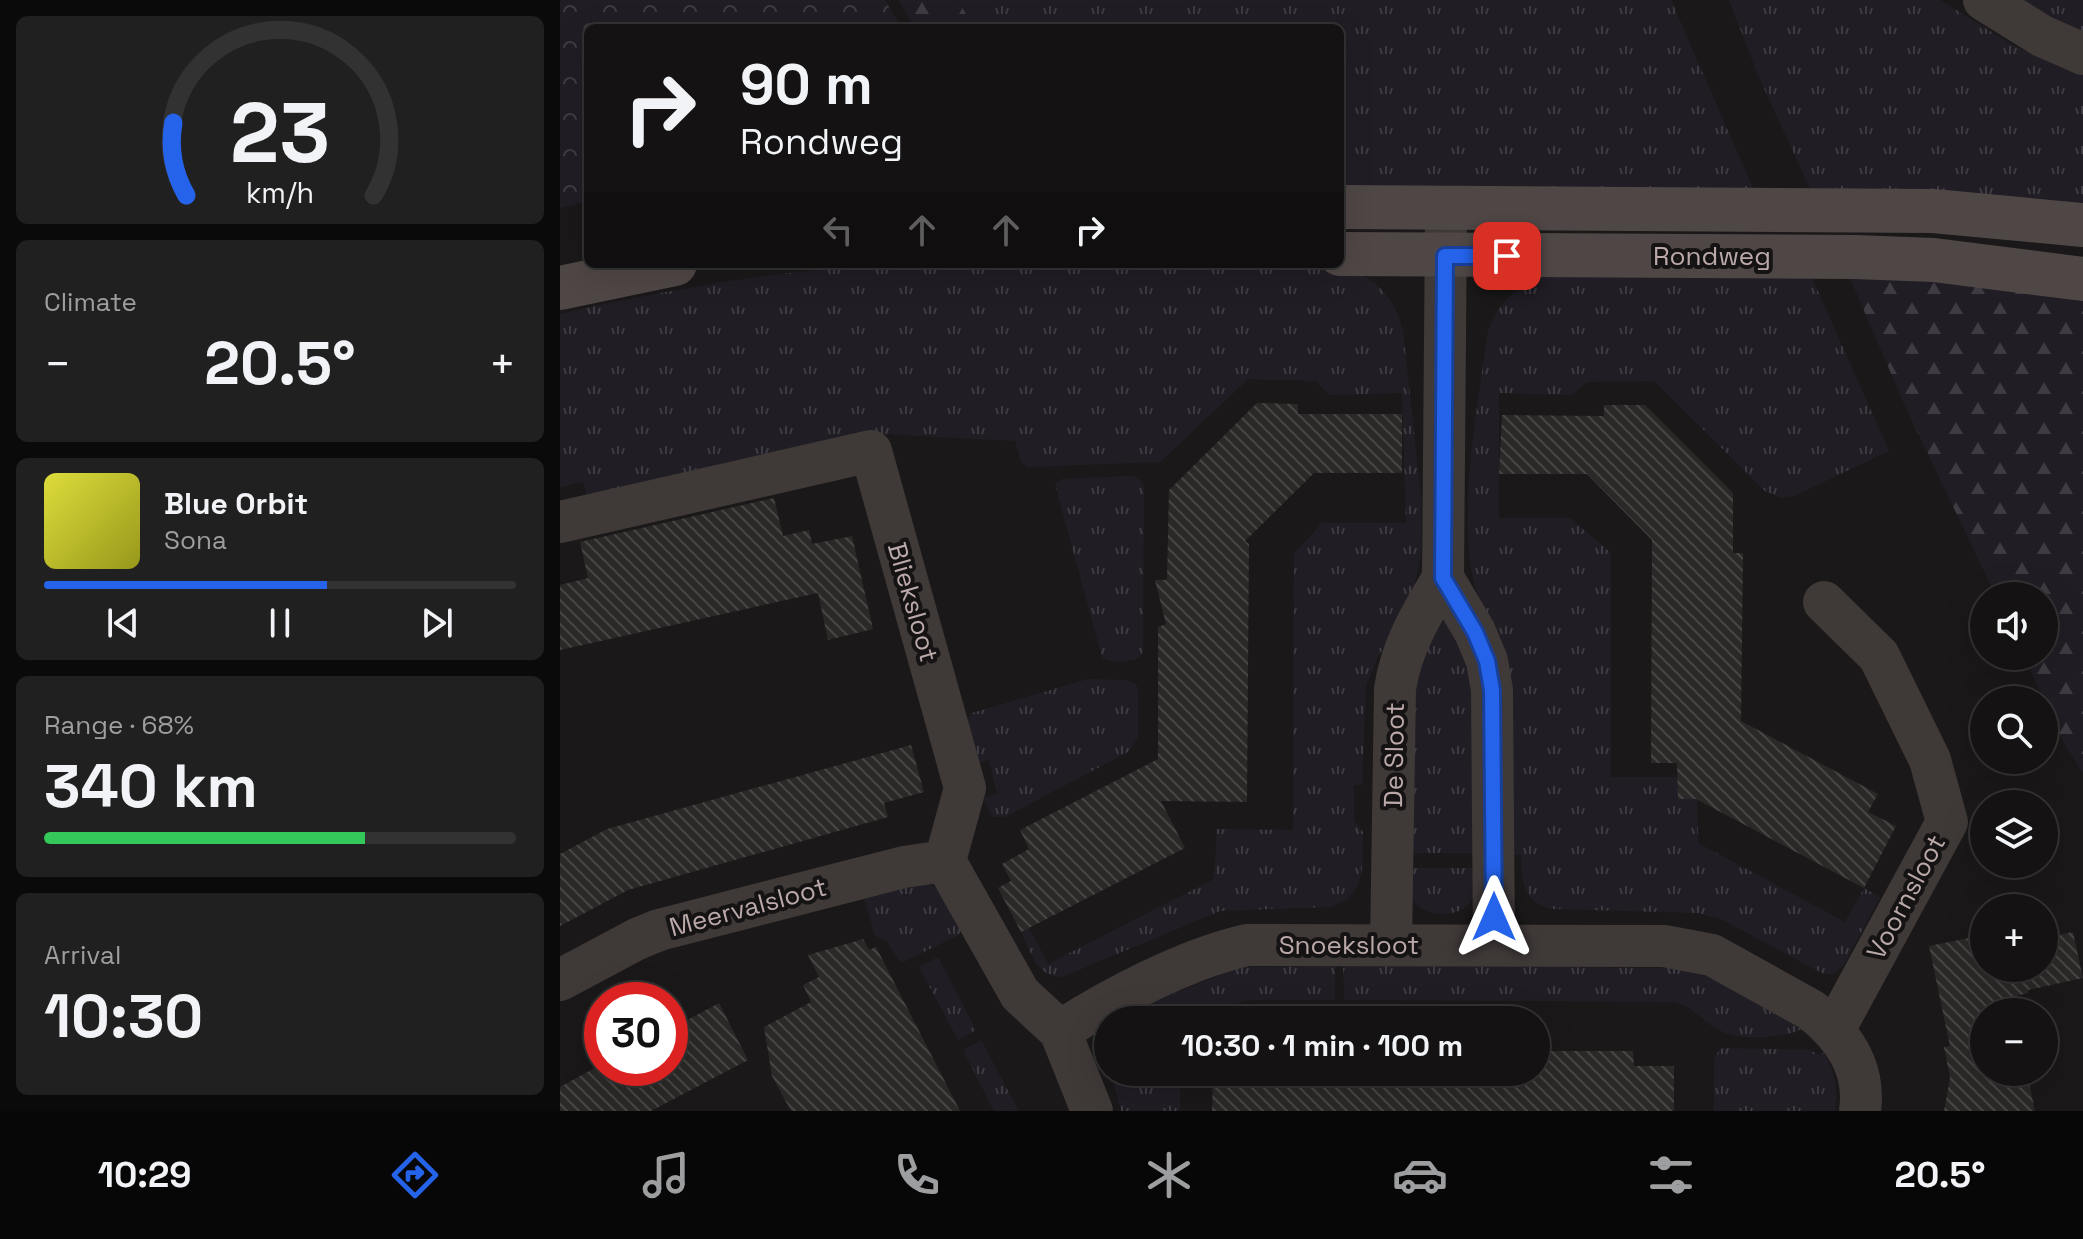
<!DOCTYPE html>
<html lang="en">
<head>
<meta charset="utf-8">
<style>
	:root { --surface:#141212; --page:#212020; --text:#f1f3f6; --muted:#9d9e9f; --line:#333232; --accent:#2563eb }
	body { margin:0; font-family:"Space Grotesk",sans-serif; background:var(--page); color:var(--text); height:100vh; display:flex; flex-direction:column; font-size:30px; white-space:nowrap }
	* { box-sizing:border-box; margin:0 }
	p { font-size:26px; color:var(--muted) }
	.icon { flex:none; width:44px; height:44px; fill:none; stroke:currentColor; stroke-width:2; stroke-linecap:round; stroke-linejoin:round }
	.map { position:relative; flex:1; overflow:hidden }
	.panel { display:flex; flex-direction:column; gap:16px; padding:16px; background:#0b0a0a; width:560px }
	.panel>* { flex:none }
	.hud { position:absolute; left:24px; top:24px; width:760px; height:244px; border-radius:12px; box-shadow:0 8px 32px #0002,0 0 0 2px var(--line); background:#141212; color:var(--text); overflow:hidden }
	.fabs { position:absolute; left:1410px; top:582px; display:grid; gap:16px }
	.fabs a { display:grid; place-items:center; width:88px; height:88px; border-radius:50%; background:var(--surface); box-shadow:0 8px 32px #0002,0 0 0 2px var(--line); font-size:40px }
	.speed { position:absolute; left:24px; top:982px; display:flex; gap:16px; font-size:40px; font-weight:700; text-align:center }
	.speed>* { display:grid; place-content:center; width:104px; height:104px; border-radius:50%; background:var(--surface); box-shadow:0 8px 32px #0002,0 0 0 2px var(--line); line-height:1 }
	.speed .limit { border:12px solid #d22; background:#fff; color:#111 }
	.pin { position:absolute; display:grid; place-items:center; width:68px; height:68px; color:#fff; margin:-34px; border-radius:16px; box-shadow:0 4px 12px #0006 }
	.me { position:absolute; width:88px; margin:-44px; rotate:0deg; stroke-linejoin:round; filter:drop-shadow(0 0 6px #0008) }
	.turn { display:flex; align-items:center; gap:28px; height:168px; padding:0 24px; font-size:36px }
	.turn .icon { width:104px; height:104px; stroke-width:2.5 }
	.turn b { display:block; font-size:56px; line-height:68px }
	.lanes { display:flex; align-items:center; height:76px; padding:0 24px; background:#0003; justify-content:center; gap:40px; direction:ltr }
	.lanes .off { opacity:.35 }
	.big { font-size:60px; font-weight:700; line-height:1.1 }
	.panel .widget { flex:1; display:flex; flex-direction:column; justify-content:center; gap:12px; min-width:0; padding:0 28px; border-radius:12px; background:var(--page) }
	.panel .dial { align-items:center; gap:0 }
	.dial svg { height:208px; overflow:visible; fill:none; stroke:var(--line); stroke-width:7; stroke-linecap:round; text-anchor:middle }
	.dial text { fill:var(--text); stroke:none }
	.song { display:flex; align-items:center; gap:24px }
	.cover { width:96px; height:96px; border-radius:12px; background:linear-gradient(135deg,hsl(60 70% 55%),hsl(60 70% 35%)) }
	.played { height:8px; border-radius:4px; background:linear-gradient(90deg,var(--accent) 60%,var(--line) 60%) }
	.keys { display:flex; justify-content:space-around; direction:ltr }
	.heat { display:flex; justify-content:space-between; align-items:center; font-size:44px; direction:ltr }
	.charge { height:12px; border-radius:6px; background:linear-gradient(90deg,#34c759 68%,var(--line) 0) }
	.trip { position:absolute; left:534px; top:1006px; width:456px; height:80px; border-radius:40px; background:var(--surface); box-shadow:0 8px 32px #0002,0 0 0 2px var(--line); font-weight:700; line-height:80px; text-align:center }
	.dock { display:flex; height:128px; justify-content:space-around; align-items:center; background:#080707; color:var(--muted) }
	.dock .icon { width:56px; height:56px }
	.dock .on { color:var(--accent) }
	.dock b { font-size:36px; color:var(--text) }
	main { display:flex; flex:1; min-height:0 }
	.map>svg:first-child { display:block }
</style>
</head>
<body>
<main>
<section class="panel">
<div class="widget dial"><svg viewBox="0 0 100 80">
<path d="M14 69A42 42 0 1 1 86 69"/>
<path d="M14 69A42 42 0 0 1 9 41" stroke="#2563eb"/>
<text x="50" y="56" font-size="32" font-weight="700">23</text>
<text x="50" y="72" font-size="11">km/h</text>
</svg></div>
<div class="widget"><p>Climate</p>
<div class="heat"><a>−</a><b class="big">20.5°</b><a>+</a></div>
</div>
<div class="widget">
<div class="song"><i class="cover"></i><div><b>Blue Orbit</b><p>Sona</p></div></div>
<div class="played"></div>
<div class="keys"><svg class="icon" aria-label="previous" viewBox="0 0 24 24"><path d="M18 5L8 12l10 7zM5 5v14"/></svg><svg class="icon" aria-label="pause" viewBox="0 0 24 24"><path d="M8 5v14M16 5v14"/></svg><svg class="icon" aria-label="next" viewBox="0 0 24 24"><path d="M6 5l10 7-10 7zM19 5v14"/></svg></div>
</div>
<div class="widget"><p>Range · 68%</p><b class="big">340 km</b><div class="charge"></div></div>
<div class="widget"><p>Arrival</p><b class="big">10:30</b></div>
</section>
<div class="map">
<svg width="1523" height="1111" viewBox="0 0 1523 1111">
	<defs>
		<pattern id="grass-tufts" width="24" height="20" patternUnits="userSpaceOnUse" patternTransform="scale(2)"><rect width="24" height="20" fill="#211d25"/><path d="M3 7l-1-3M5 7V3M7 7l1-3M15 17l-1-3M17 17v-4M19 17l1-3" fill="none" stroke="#3f3b42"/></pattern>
		<pattern id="forest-firs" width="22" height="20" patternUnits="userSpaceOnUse" patternTransform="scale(2)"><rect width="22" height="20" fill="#211d25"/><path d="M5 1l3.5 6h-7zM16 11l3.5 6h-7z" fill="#3f3b42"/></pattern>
		<pattern id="park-crowns" width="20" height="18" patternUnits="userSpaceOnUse" patternTransform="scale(2)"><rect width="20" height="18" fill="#211d25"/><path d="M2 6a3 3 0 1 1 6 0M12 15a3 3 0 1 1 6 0" fill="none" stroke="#3f3b42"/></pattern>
		<pattern id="building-back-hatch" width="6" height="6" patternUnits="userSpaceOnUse" patternTransform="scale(2)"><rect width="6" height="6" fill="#2b2927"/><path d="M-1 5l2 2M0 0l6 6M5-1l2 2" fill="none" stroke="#484544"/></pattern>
	</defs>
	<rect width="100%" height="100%" fill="#1a1818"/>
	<path fill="url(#grass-tufts)" d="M398,0H1111L1196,195L780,192V28H414Z
		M1169,0H1380L1451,44L1510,72L1523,75V207L1253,195L1198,75Z
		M1448,0H1523V33Z
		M348,264L785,267C816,279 834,296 843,330L861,497V552L853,594L816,661L806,686L802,785H794V821L803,832C802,865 808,895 770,907L660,911L502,977C476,976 471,953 461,931L469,928L488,964L654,879L657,829L733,830L734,554L762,523H846L842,393L769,395L756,381L688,379L600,462L468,467L461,462L455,441L325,434L28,499L23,482L0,487V314C115,288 230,268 348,264Z
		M1248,269L1329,451L1234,496L1221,498L1205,491L1094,381L1027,382L1011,395L939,393V518H1010L1051,553V777H1118V799H1137L1138,843L1285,922L1304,888L1320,897L1283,966L1272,974H1264L1161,919L1138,913L992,909C962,902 962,882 961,855L944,854L921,604C892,537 918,404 928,332C937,302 956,287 984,277Z
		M573,476L580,480L584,487L583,651L579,658C568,662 551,664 542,657L495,484L502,479Z
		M879,622H888L916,672L917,853H846L848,688Z
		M528,679L567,680L576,684L578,690V738L568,752L445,817H433L423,798L437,794L429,760L414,764L405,723L412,713Z
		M846,868H918C917,876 918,886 915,893C906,920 866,920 852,899C845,891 847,878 846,868Z
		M368,883L376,888L401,931L399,935L341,963L326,940L315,936L304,897Z
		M378,957L416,1030L398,1040L359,967Z
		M775,966V1000H698L683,1001L640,1020H561L580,1007L680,967Z
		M783,966L1125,968L1144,974L1242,1029C1225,1038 1179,1041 1161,1031C1143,1023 1133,1005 1112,1002L784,1000Z
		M421,1040L459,1111H434L403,1050Z
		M1165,1048L1249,1050L1260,1055L1264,1052C1275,1072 1278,1088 1275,1111H1154V1058L1160,1049Z
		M551,1072H620V1111H561Z"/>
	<path fill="url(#forest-firs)" d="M339,0H398L414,28H355Z
		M1287,271L1523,300V773L1504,743L1464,656H1484V596H1436L1345,406Z"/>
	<path fill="url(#park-crowns)" d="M0,0H325L342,28H28V201L0,208Z"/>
	<path fill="url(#building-back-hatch)" d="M697,403L738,404V414H842V473H754L685,541L689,544L687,802L601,801L625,848L461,932L438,888L451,881L442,864L469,849L460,830L598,759V627L606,624L595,580H607L609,490Z
		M1044,405H1085L1173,493V553H1183L1181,721L1318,794L1308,812L1336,826L1304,888L1136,799H1118L1117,763H1091L1092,540L1027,474H939L942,415L1044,416Z
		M214,498L223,536L249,530L252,544L292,536L313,629L268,640L258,593L0,650V585L28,578L20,542Z
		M351,745L364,792L324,803L328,817L68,890L0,926V854L47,829Z
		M1513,932L1523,978L1468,990L1469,993L1451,997L1454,1012H1424V1072H1467L1475,1111H1384L1390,1078L1384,1047L1390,1046L1369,946L1424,935V968H1484V938Z
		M303,939L309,950L316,947L400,1111H231L212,1076L204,1027L251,1002L243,985L259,977L248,955Z
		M159,1003L188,1060L91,1111H0V1087L42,1064V1068H110V1029Z
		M976,1051H1073L1074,1066H1114V1111H652L653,1072H976Z"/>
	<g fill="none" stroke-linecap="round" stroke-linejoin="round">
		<path stroke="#3f3938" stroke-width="42" d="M1424,0L1482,36L1523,54
			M886,218L883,578L915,632L927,661L932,690L934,945
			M0,522L311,451L405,788L385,861L460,994L500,1031L532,1111
			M1264,602L1319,656L1370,760L1387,822L1274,1030
			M831,945L835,689C841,647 862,613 883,578
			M0,980L77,939L99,930L344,867L385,861
			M500,1031C553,997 626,959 687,945L1104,946L1152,955L1251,1010C1284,1036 1306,1068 1300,1111"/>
		<path stroke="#4f4746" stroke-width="44" d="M780,207L1373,211L1523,225
			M780,254L1295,257L1374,260L1523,279
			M0,288L115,264"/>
	</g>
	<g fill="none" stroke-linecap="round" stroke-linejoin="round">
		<g stroke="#184099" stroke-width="20">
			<path id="route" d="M934,917L932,690L927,661L915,632L883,578L885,256H947"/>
		</g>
		<use href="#route" stroke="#2563eb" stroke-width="14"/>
	</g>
	<g text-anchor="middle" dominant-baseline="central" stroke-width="8" stroke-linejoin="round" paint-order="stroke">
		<g font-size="26" fill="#bba9a9" stroke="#151313">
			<text x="1152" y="256">Rondweg</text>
			<text transform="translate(353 602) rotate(74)">Blieksloot</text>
			<text transform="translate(834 755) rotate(-89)">De Sloot</text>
			<text transform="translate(1346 897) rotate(-62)">Voornsloot</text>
			<text transform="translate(188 907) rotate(-15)">Meervalsloot</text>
			<text x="789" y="945">Snoeksloot</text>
		</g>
	</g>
</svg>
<div class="fabs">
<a><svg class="icon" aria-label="sound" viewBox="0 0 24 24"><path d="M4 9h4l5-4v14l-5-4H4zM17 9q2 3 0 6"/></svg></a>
<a><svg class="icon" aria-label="search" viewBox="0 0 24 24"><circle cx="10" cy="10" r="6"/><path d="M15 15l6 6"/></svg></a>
<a><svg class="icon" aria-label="layers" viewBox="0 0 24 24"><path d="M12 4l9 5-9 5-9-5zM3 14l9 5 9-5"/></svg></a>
<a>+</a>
<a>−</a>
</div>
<div class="speed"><div class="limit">30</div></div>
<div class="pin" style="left:947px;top:256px;background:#d93025"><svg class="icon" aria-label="arrive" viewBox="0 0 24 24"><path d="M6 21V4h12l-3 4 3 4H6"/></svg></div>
<svg class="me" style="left:934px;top:917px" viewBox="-20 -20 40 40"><path d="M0-17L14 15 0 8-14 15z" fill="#2563eb" stroke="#fff" stroke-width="4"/></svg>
<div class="trip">10:30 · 1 min · 100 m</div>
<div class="hud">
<div class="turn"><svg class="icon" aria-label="right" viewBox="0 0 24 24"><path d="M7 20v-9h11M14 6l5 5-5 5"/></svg><div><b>90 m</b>Rondweg</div></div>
<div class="lanes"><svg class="icon off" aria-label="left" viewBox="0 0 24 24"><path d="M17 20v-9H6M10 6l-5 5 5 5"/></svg><svg class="icon off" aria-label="ahead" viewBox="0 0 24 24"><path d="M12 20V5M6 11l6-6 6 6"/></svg><svg class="icon off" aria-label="ahead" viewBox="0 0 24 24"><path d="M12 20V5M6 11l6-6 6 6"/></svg><svg class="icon" aria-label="right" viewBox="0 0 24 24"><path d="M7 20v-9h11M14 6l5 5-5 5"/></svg></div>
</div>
</div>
</main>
<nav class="dock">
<b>10:29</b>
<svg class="icon on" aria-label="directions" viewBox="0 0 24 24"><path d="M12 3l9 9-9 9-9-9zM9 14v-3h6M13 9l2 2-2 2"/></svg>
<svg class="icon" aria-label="music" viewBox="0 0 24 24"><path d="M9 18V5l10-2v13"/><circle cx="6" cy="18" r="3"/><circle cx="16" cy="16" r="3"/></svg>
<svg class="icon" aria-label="phone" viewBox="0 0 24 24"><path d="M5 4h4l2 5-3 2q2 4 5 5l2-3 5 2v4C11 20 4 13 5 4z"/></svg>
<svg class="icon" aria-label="climate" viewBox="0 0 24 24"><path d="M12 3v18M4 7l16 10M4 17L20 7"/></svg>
<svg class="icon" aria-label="car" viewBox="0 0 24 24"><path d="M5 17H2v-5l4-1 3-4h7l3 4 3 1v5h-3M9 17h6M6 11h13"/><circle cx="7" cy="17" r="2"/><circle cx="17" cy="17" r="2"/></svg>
<svg class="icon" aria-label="filters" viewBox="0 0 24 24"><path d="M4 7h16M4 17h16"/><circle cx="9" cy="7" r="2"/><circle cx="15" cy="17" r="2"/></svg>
<b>20.5°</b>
</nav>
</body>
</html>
